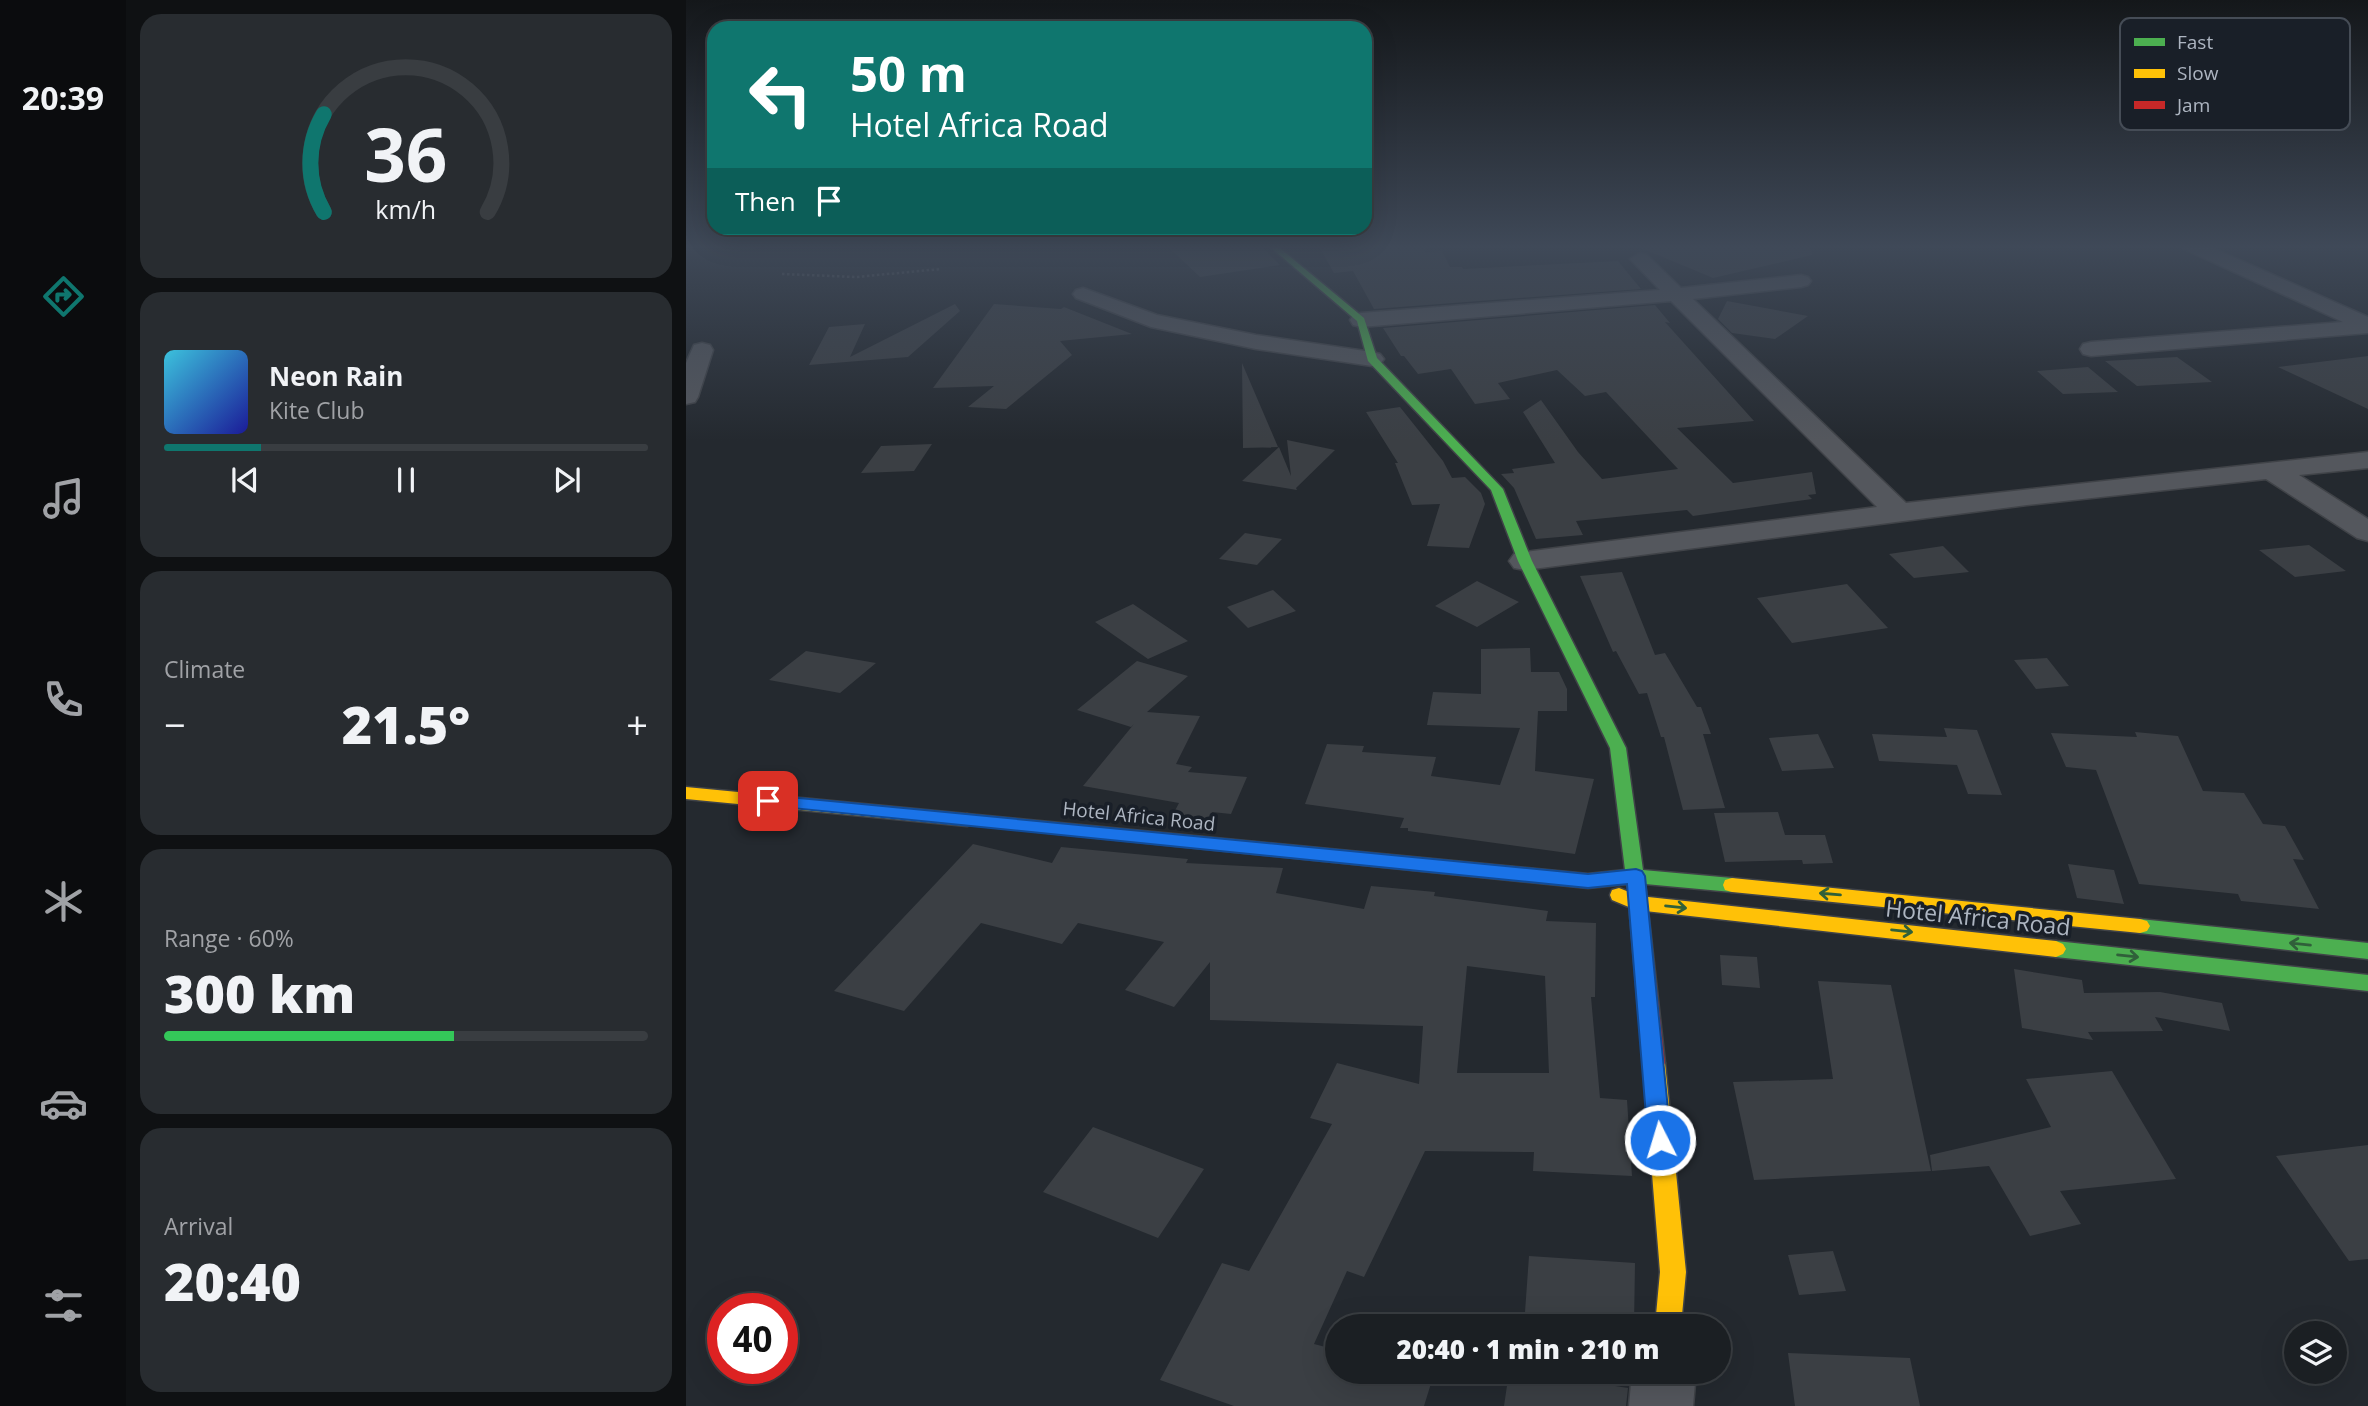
<!DOCTYPE html>
<html lang="en">
<head>
<meta charset="utf-8">
<style>
	:root { --surface:#1b1f23; --page:#282c30; --text:#f1f3f6; --muted:#a0a2a6; --line:#393d41; --accent:#0f766e }
	body { margin:0; font-family:"Open Sans",sans-serif; background:var(--page); color:var(--text); height:100vh; display:flex; flex-direction:column; font-size:26px; white-space:nowrap }
	* { box-sizing:border-box; margin:0 }
	p { font-size:23px; color:var(--muted) }
	.icon { flex:none; width:38px; height:38px; fill:none; stroke:currentColor; stroke-width:2; stroke-linecap:round; stroke-linejoin:round }
	.map { position:relative; flex:1; overflow:hidden }
	.sheet { display:flex; flex-direction:column; gap:14px; padding:14px; background:#0f1113; width:560px }
	.sheet>* { flex:none }
	.hud { position:absolute; left:21px; top:21px; width:665px; height:214px; border-radius:21px; box-shadow:0 7px 28px #0002,0 0 0 2px var(--line); background:#0f766e; color:#fff; overflow:hidden }
	.fabs { position:absolute; left:1598px; top:1321px; display:grid; gap:14px }
	.fabs a { display:grid; place-items:center; width:63px; height:63px; border-radius:50%; background:var(--surface); box-shadow:0 7px 28px #0002,0 0 0 2px var(--line); font-size:35px }
	.speed { position:absolute; left:21px; top:1293px; display:flex; gap:14px; font-size:35px; font-weight:700; text-align:center }
	.speed>* { display:grid; place-content:center; width:91px; height:91px; border-radius:50%; background:var(--surface); box-shadow:0 7px 28px #0002,0 0 0 2px var(--line); line-height:1 }
	.speed .limit { border:10px solid #d22; background:#fff; color:#111 }
	.pin { position:absolute; display:grid; place-items:center; width:60px; height:60px; color:#fff; margin:-30px; border-radius:14px; box-shadow:0 4px 10px #0006 }
	.me { position:absolute; width:77px; margin:-38px; rotate:355deg; stroke-linejoin:round; filter:drop-shadow(0 0 5px #0008) }
	.turn { display:flex; align-items:center; gap:24px; height:147px; padding:0 28px; font-size:32px }
	.turn .icon { width:91px; height:91px; stroke-width:2.5 }
	.turn b { display:block; font-size:49px; line-height:60px }
	.then { display:flex; align-items:center; height:66px; padding:0 28px; background:#0003; gap:14px; font-size:26px }
	.big { font-size:52px; font-weight:800; line-height:1.1 }
	.sheet .widget { flex:1; display:flex; flex-direction:column; justify-content:center; gap:10px; min-width:0; padding:0 24px; border-radius:21px; background:var(--page) }
	.sheet .dial { align-items:center; gap:0 }
	.dial svg { height:182px; overflow:visible; fill:none; stroke:var(--line); stroke-width:7; stroke-linecap:round; text-anchor:middle }
	.dial text { fill:var(--text); stroke:none }
	.song { display:flex; align-items:center; gap:21px }
	.cover { width:84px; height:84px; border-radius:10px; background:linear-gradient(135deg,hsl(190 70% 55%),hsl(240 70% 35%)) }
	.played { height:7px; border-radius:4px; background:linear-gradient(90deg,var(--accent) 20%,var(--line) 20%) }
	.keys { display:flex; justify-content:space-around; direction:ltr }
	.heat { display:flex; justify-content:space-between; align-items:center; font-size:38px; direction:ltr }
	.charge { height:10px; border-radius:5px; background:linear-gradient(90deg,#34c759 60%,var(--line) 0) }
	.trip { position:absolute; left:639px; top:1314px; width:406px; height:70px; border-radius:35px; background:var(--surface); box-shadow:0 7px 28px #0002,0 0 0 2px var(--line); font-weight:800; line-height:70px; text-align:center }
	main { display:flex; flex:1; min-height:0 }
	.menu { display:flex; flex-direction:column; width:126px; justify-content:space-around; align-items:center; background:#0b0c0e; color:var(--muted) }
	.menu .icon { width:49px; height:49px }
	.menu .active { color:var(--accent) }
	.menu b { font-size:32px; color:var(--text) }
	.map>svg:first-child { display:block }
</style>
</head>
<body>
<main>
<nav class="menu">
<b>20:39</b>
<svg class="icon active" aria-label="directions" viewBox="0 0 24 24"><path d="M12 3l9 9-9 9-9-9zM9 14v-3h6M13 9l2 2-2 2"/></svg>
<svg class="icon" aria-label="music" viewBox="0 0 24 24"><path d="M9 18V5l10-2v13"/><circle cx="6" cy="18" r="3"/><circle cx="16" cy="16" r="3"/></svg>
<svg class="icon" aria-label="phone" viewBox="0 0 24 24"><path d="M5 4h4l2 5-3 2q2 4 5 5l2-3 5 2v4C11 20 4 13 5 4z"/></svg>
<svg class="icon" aria-label="climate" viewBox="0 0 24 24"><path d="M12 3v18M4 7l16 10M4 17L20 7"/></svg>
<svg class="icon" aria-label="car" viewBox="0 0 24 24"><path d="M5 17H2v-5l4-1 3-4h7l3 4 3 1v5h-3M9 17h6M6 11h13"/><circle cx="7" cy="17" r="2"/><circle cx="17" cy="17" r="2"/></svg>
<svg class="icon" aria-label="filters" viewBox="0 0 24 24"><path d="M4 7h16M4 17h16"/><circle cx="9" cy="7" r="2"/><circle cx="15" cy="17" r="2"/></svg>
</nav>
<section class="sheet">
<div class="widget dial"><svg viewBox="0 0 100 80">
<path d="M14 69A42 42 0 1 1 86 69"/>
<path d="M14 69A42 42 0 0 1 14 26" stroke="#0f766e"/>
<text x="50" y="56" font-size="32" font-weight="700">36</text>
<text x="50" y="72" font-size="11">km/h</text>
</svg></div>
<div class="widget">
<div class="song"><i class="cover"></i><div><b>Neon Rain</b><p>Kite Club</p></div></div>
<div class="played"></div>
<div class="keys"><svg class="icon" aria-label="previous" viewBox="0 0 24 24"><path d="M18 5L8 12l10 7zM5 5v14"/></svg><svg class="icon" aria-label="pause" viewBox="0 0 24 24"><path d="M8 5v14M16 5v14"/></svg><svg class="icon" aria-label="next" viewBox="0 0 24 24"><path d="M6 5l10 7-10 7zM19 5v14"/></svg></div>
</div>
<div class="widget"><p>Climate</p>
<div class="heat"><a>−</a><b class="big">21.5°</b><a>+</a></div>
</div>
<div class="widget"><p>Range · 60%</p><b class="big">300 km</b><div class="charge"></div></div>
<div class="widget"><p>Arrival</p><b class="big">20:40</b></div>
</section>
<div class="map">
<svg width="1682" height="1406" viewBox="0 0 1682 1406">
	<rect width="100%" height="100%" fill="#24292f"/>
	<path fill="#3b3f44" fill-rule="evenodd" d="M480,245H574L594,265L514,277Z
		M632,245H739V252L756,251L764,267H776L777,269L932,261L955,289L688,309L667,271L648,273Z
		M948,245H1125L1126,255L1027,278Z
		M1041,301L1122,316L1089,339L1046,333L1032,319Z
		M269,304L274,311L222,357L123,365L143,327L179,324L164,357Z
		M308,304L375,309L378,307L446,334L374,341L386,355L320,409L282,407L308,386L247,388Z
		M969,305L984,323L979,322L1068,421L991,428L1047,483L1126,472L1130,494L1122,495L1126,499L1007,516L1001,510L890,521L897,535L850,539L828,488L815,474L828,473L826,469L869,463L837,412L855,400L892,452L916,479L992,469L920,392L899,396L871,370L812,383L824,399L789,404L765,369L732,374L718,356H715L697,328Z
		M1682,356V409L1592,367Z
		M1491,357L1526,382L1451,386L1419,361Z
		M556,363L592,447L557,448Z
		M1402,367L1432,392L1377,394L1351,371Z
		M714,407L757,461L766,478L779,477L795,493L799,504L783,548L741,546L754,504L726,505L709,463H712L680,412Z
		M601,440L649,450L610,488L611,490L556,481L593,447L605,476Z
		M246,444L228,471L175,473L195,446Z
		M559,533L596,539L571,565L533,559Z
		M1623,545L1660,571L1609,577L1573,550Z
		M1257,546L1283,572L1228,578L1203,554Z
		M936,572L969,655L979,653L1011,707H1015L1025,734H1017L1039,808L997,810L978,737H975L961,693L953,694L930,651L927,652L894,576Z
		M791,581L833,602L791,627L749,606Z
		M1161,584L1202,628L1106,643L1071,598Z
		M587,590L610,611L562,628L541,607Z
		M447,604L502,641L462,659L409,622Z
		M844,648L845,672H873L881,689V711H852L849,771L908,779L889,854L722,831V828H714L718,818L619,804L641,744L678,746L676,752L750,757L745,776L814,785L834,728L741,725L747,692L795,694V649Z
		M120,651L190,663L154,693L83,680Z
		M1361,658L1383,686L1350,689L1328,660Z
		M451,661L502,676L461,712L514,716L490,764L506,767L502,772L561,777L545,814L526,812L519,826L483,822L493,803L397,786L448,724L445,727L391,710Z
		M1258,728L1291,730L1316,795L1282,794L1271,765L1193,761L1186,734L1261,737Z
		M1449,732L1492,736L1517,791L1558,793L1577,824L1599,826L1618,860L1607,859L1633,909L1555,901L1552,894L1453,884L1410,770L1380,767L1365,733L1451,737Z
		M1132,734L1148,768L1096,771L1083,738Z
		M1092,812L1099,835H1139L1147,863L1117,864L1116,860L1039,862L1028,813Z
		M287,844L366,863L375,847L502,859L500,863L597,868L590,893L678,909L685,886L749,892L748,896L862,911L860,921L910,923L909,997H905L914,1098L941,1100L946,1176L847,1171L848,1152L739,1151L678,1277L661,1271L628,1344L651,1350V1372H728L747,1377L738,1406H548L474,1380L536,1263L563,1271L646,1124L624,1118L651,1063L733,1084L737,1026L524,1020V962L488,1007L439,990L478,942L392,923L376,944L295,923L218,1011L148,991ZM781,966L859,976L863,1073H771Z
		M1382,864L1428,870L1438,904L1391,898Z
		M1034,955L1071,957L1074,988L1036,985Z
		M1328,969L1396,980L1398,993L1474,992L1536,1003L1544,1031L1469,1017L1477,1031L1402,1032L1407,1040L1336,1028Z
		M1132,981L1205,985L1245,1171L1068,1180L1047,1082L1147,1079Z
		M1426,1071L1490,1179L1374,1191L1395,1224L1344,1236L1303,1166L1246,1171L1244,1155L1365,1127L1340,1079Z
		M407,1127L518,1169L472,1238L357,1192Z
		M1682,1145V1259L1663,1261L1590,1156Z
		M1147,1251L1160,1291L1113,1295L1102,1255Z
		M843,1256L949,1263L948,1326H838Z
		M1102,1353L1224,1358L1234,1406H1109Z
		M823,1372H840L942,1388L940,1406H818Z"/>
	<g fill="none" stroke-linecap="round" stroke-linejoin="round">
		<g stroke="#404348" stroke-width="3">
			<path id="street" d="M1496,245H1520L1682,317V333L1405,356L1397,354L1394,349L1397,344L1405,342L1657,322L1498,249Z
				M954,253L961,255L995,288L1115,275L1122,277L1125,281L1122,285L1115,287L1007,299L1220,503L1682,452V468L1613,475L1682,519V541L1671,538L1580,479L1341,505L839,570L828,568L823,561L828,554L839,552L1191,507L985,301L675,327L667,325L664,320L667,315L675,313L974,290L944,259Z
				M397,288L471,315L570,335L686,352L694,354L698,359L694,364L686,366L570,349L465,327L390,298L387,294L390,290Z
				M16,343L24,345L27,350L12,397L9,402L0,404V363L8,345Z
				M946,1372H1010L1007,1406H943Z"/>
		</g>
		<g stroke="#404348" stroke-width="3">
			<path id="fast" d="M582,245H590L678,318L691,358L817,489L846,561L940,748L957,870L1046,878L1053,880L1055,885L1053,890L1046,892L959,884L960,892L958,897L951,899L944,897L941,884L902,888L275,824L272,820L275,816L281,814L902,874L939,870L924,748L832,561L805,490L682,361L671,321Z
				M1454,919L1682,943V959L1454,933L1447,931L1444,926L1447,921Z
				M1370,941L1682,975V991L1370,957L1363,954L1360,949L1363,944Z"/>
		</g>
		<g stroke="#404348" stroke-width="3">
			<path id="slow" d="M0,787L281,814L287,816L290,820L287,824L281,826L0,799Z
				M1046,878L1454,919L1461,921L1464,926L1461,931L1454,933L1046,892L1039,890L1037,885L1039,880Z
				M933,888L953,896L1370,941L1377,944L1380,949L1377,954L1370,957L950,910L926,900L924,895L926,890Z
				M968,1054L976,1057L979,1063L1000,1272L995,1326H969L974,1272L957,1063L960,1057Z"/>
		</g>
		<g stroke="#404348" stroke-width="3">
			<path id="jam" d="M951,885L958,887L960,892L979,1063L976,1069L968,1072L960,1069L957,1063L942,892L944,887Z"/>
		</g>
		<path stroke="#585c61" stroke-width="2.5" stroke-dasharray="2.5 2.5" stroke-linecap="butt" d="M96,274L170,277L255,269"/>
		<use href="#street" fill="#54575d" fill-rule="evenodd"/>
		<use href="#fast" fill="#4caf50" fill-rule="evenodd"/>
		<use href="#slow" fill="#ffc107" fill-rule="evenodd"/>
		<use href="#jam" fill="#c62828" fill-rule="evenodd"/>
	</g>
	<defs><path id="oneway-shaft" d="M-6 0H5M1.5-3L5.5 0L1.5 3" fill="none" stroke-width="1.6" stroke-linecap="round" stroke-linejoin="round" transform="scale(1.75)"/></defs>
	<g stroke="#30603a">
		<use href="#oneway-shaft" transform="translate(1144 894) rotate(-175)"/>
		<use href="#oneway-shaft" transform="translate(990 907) rotate(6)"/>
		<use href="#oneway-shaft" transform="translate(1216 931) rotate(6)"/>
		<use href="#oneway-shaft" transform="translate(1614 944) rotate(-174)"/>
		<use href="#oneway-shaft" transform="translate(1442 956) rotate(6)"/>
	</g>
	<linearGradient id="sky" x2="0" y2="1"><stop stop-color="#14171a"/><stop offset="0.56" stop-color="#3f4958"/><stop offset="1" stop-color="#3f4958" stop-opacity="0"/></linearGradient>
	<rect width="1682" height="441" fill="url(#sky)"/>
	<path fill="#1a73e8" stroke="#114b97" stroke-width="2" d="M82,795L902,874L950,869L956,871L959,876L985,1140L982,1148L974,1151L965,1148L962,1140L941,884L902,888L76,805L73,801Z"/>
	<g text-anchor="middle" dominant-baseline="central" stroke-width="7" stroke-linejoin="round" paint-order="stroke">
		<g font-size="19" fill="#adb5c1" stroke="#191f28">
			<text transform="translate(453 816) rotate(6)">Hotel Africa Road</text>
		</g>
		<g font-size="23" fill="#adb5c1" stroke="#191f28">
			<text transform="translate(1292 917) rotate(6)">Hotel Africa Road</text>
		</g>
	</g>
	<rect x="1434" y="18" width="230" height="112" rx="10" fill="#191f28" stroke="#454c56" stroke-width="2"/>
	<rect x="1448" y="38" width="31" height="8" fill="#4caf50"/>
	<rect x="1448" y="69" width="31" height="9" fill="#ffc107"/>
	<rect x="1448" y="101" width="31" height="8" fill="#c62828"/>
	<g font-size="19" fill="#adb5c1">
		<text x="1491" y="49">Fast</text>
		<text x="1491" y="80">Slow</text>
		<text x="1491" y="112">Jam</text>
	</g>
</svg>
<div class="fabs">
<a><svg class="icon" aria-label="layers" viewBox="0 0 24 24"><path d="M12 4l9 5-9 5-9-5zM3 14l9 5 9-5"/></svg></a>
</div>
<div class="speed"><div class="limit">40</div></div>
<div class="pin" style="left:82px;top:801px;background:#d93025"><svg class="icon" aria-label="arrive" viewBox="0 0 24 24"><path d="M6 21V4h12l-3 4 3 4H6"/></svg></div>
<svg class="me" style="left:974px;top:1140px" viewBox="-20 -20 40 40"><circle r="17" fill="#1a73e8" stroke="#fff" stroke-width="3"/><path d="M0-11L8 9 0 5-8 9z" fill="#fff"/></svg>
<div class="trip">20:40 · 1 min · 210 m</div>
<div class="hud">
<div class="turn"><svg class="icon" aria-label="left" viewBox="0 0 24 24"><path d="M17 20v-9H6M10 6l-5 5 5 5"/></svg><div><b>50 m</b>Hotel Africa Road</div></div>
<div class="then">Then<svg class="icon" aria-label="arrive" viewBox="0 0 24 24"><path d="M6 21V4h12l-3 4 3 4H6"/></svg></div>
</div>
</div>
</main>
</body>
</html>
